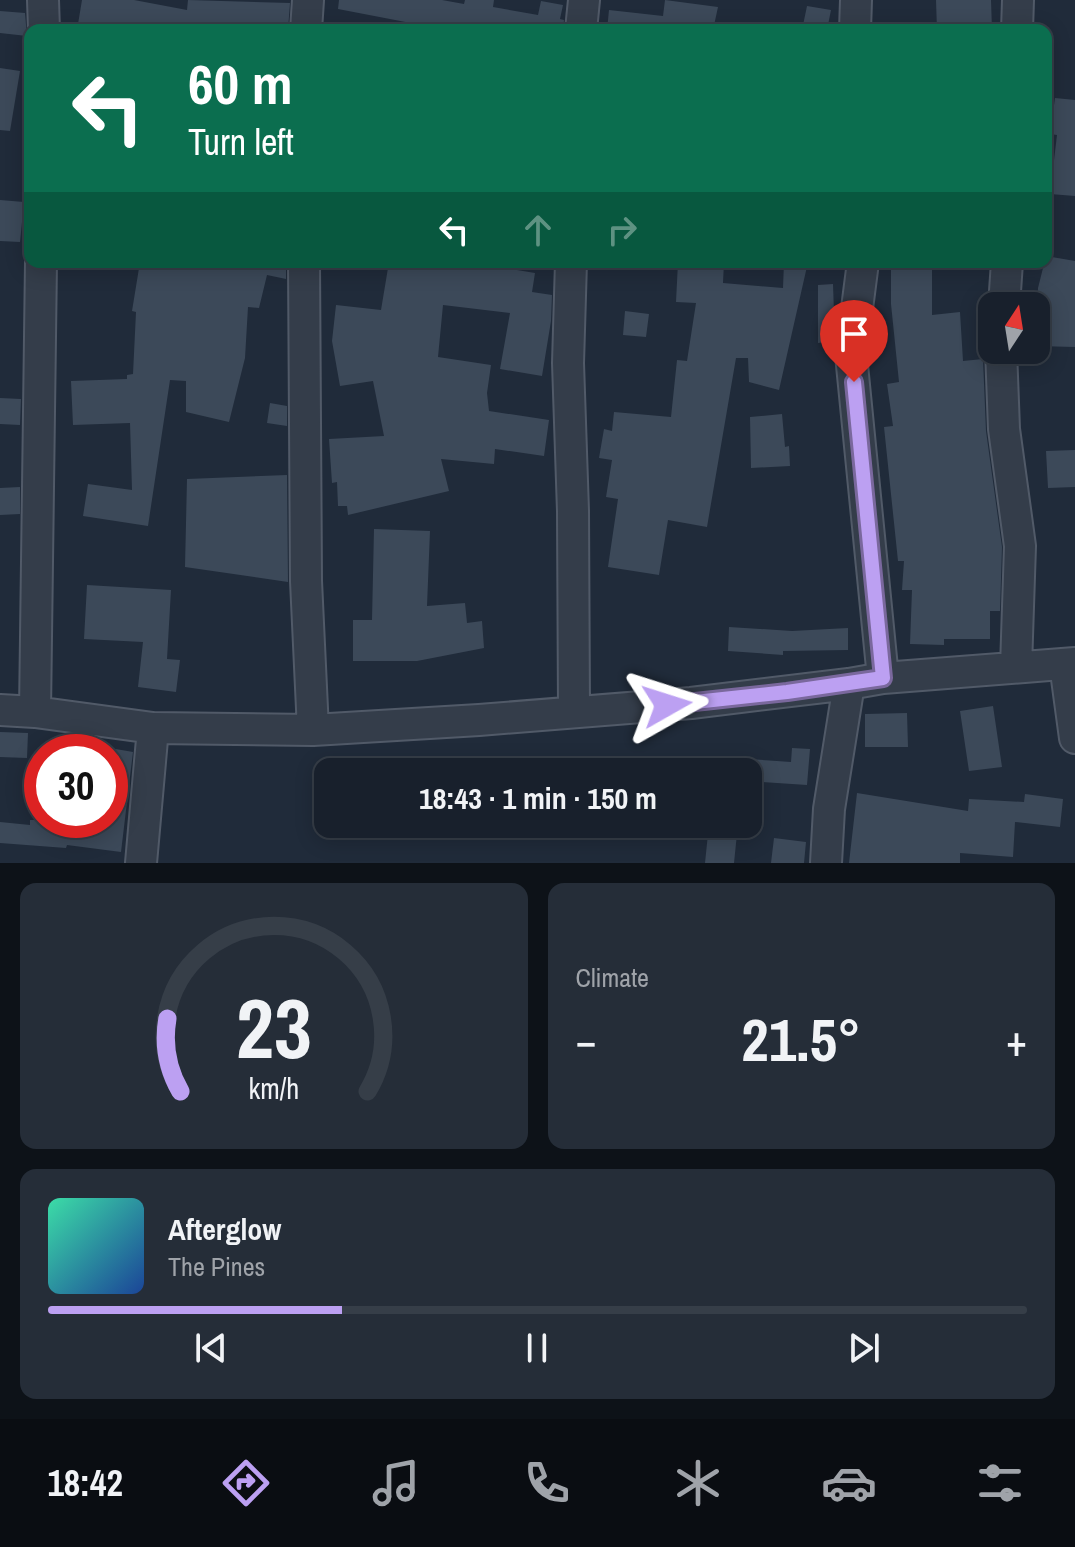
<!DOCTYPE html>
<html lang="en">
<head>
<meta charset="utf-8">
<style>
	:root { --surface:#18202c; --page:#252d38; --text:#f1f3f6; --muted:#9fa3a9; --line:#363e48; --accent:#bca0f2 }
	body { margin:0; font-family:"Archivo Narrow",sans-serif; background:var(--page); color:var(--text); height:100vh; display:flex; flex-direction:column; font-size:30px; white-space:nowrap }
	* { box-sizing:border-box; margin:0 }
	p { font-size:26px; color:var(--muted) }
	.icon { flex:none; width:44px; height:44px; fill:none; stroke:currentColor; stroke-width:2; stroke-linecap:round; stroke-linejoin:round }
	.map { position:relative; height:863px; overflow:hidden }
	.details { display:flex; flex-direction:column; gap:20px; padding:20px; background:#0d1218; flex:1 }
	.details>* { flex:none }
	.banner { position:absolute; left:24px; top:24px; width:1028px; height:244px; border-radius:16px; box-shadow:0 4px 20px #0003,0 0 0 2px var(--line); background:#0b6e4f; color:#fff; overflow:hidden }
	.needle { width:52px; rotate:12deg }
	.tools { position:absolute; left:978px; top:292px; display:grid; gap:16px }
	.tools a { display:grid; place-items:center; width:72px; height:72px; border-radius:16px; background:var(--surface); box-shadow:0 4px 20px #0003,0 0 0 2px var(--line); font-size:40px }
	.speed { position:absolute; left:24px; top:734px; display:flex; gap:16px; font-size:40px; font-weight:700; text-align:center }
	.speed>* { display:grid; place-content:center; width:104px; height:104px; border-radius:50%; background:var(--surface); box-shadow:0 4px 20px #0003,0 0 0 2px var(--line); line-height:1 }
	.speed .limit { border:12px solid #d22; background:#fff; color:#111 }
	.pin { position:absolute; display:grid; place-items:center; width:68px; height:68px; color:#fff; margin:-82px -34px; border-radius:50% 50% 50% 0; rotate:-45deg; box-shadow:0 0 8px #0007 }
	.pin .icon { rotate:45deg }
	.me { position:absolute; width:88px; margin:-44px; rotate:84deg; stroke-linejoin:round; filter:drop-shadow(0 0 6px #0008) }
	.turn { display:flex; align-items:center; gap:28px; height:168px; padding:0 32px; font-size:36px }
	.turn .icon { width:104px; height:104px; stroke-width:2.5 }
	.turn b { display:block; font-size:56px; line-height:68px }
	.lanes { display:flex; align-items:center; height:76px; padding:0 32px; background:#0003; justify-content:center; gap:40px; direction:ltr }
	.lanes .off { opacity:.35 }
	.big { font-size:60px; font-weight:700; line-height:1.1 }
	.details .tile { flex:1; display:flex; flex-direction:column; justify-content:center; gap:12px; min-width:0; padding:0 28px; border-radius:16px; background:var(--page) }
	.details .dial { align-items:center; gap:0 }
	.dial svg { height:208px; overflow:visible; fill:none; stroke:var(--line); stroke-width:7; stroke-linecap:round; text-anchor:middle }
	.dial text { fill:var(--text); stroke:none }
	.song { display:flex; align-items:center; gap:24px }
	.cover { width:96px; height:96px; border-radius:12px; background:linear-gradient(135deg,hsl(160 70% 55%),hsl(220 70% 35%)) }
	.played { height:8px; border-radius:4px; background:linear-gradient(90deg,var(--accent) 30%,var(--line) 30%) }
	.keys { display:flex; justify-content:space-around; direction:ltr }
	.heat { display:flex; justify-content:space-between; align-items:center; font-size:44px; direction:ltr }
	.details .tiles { flex:1; display:grid; gap:20px; grid-template-columns:1fr 1fr }
	.tile:last-child { grid-column:span 2 }
	.trip { position:absolute; left:314px; top:758px; width:448px; height:80px; border-radius:16px; background:var(--surface); box-shadow:0 4px 20px #0003,0 0 0 2px var(--line); font-weight:700; line-height:80px; text-align:center }
	.menu { display:flex; height:128px; justify-content:space-around; align-items:center; background:#0a0d12; color:var(--muted) }
	.menu .icon { width:56px; height:56px }
	.menu .on { color:var(--accent) }
	.menu b { font-size:36px; color:var(--text) }
	.map>svg:first-child { display:block }
</style>
</head>
<body>
<div class="map">
<svg width="1075" height="863" viewBox="0 0 1075 863">
	<rect width="100%" height="100%" fill="#202b3a"/>
	<path fill="#3c4959" d="M82,0H134L187,10L188,0L290,3L288,30H77Z
		M339,0H442L464,4L465,0H494L493,7L538,15L541,1L563,5L560,19L564,20L563,30H447L338,9Z
		M665,0L718,7L713,30H607L609,10L663,16Z
		M936,0H991L992,30H937Z
		M807,6L831,10L827,30H802Z
		M0,11L25,13L27,36L0,33Z
		M0,68L20,71L10,131L0,130Z
		M1055,98L1075,100V196L1050,194L1057,135L1050,134Z
		M0,200L24,202L20,242L0,241Z
		M1046,256L1075,261V347L1036,346L1038,288Z
		M140,262H286V279L267,275L259,308L248,307L245,358L229,422L186,412V381L170,380L148,526L83,516L88,484L132,490L130,423L73,425L71,381L127,379V375L133,374L136,312L132,311Z
		M389,262H429L449,265V262H493L492,266L535,273L532,292L552,295L551,321L542,376L500,369L510,313L443,305L438,357L491,365L487,393L489,411L549,420L544,456L495,449L494,464L441,459L449,491L348,515L347,506H338L337,482L332,483L329,439L384,436L373,381L340,386L332,341L336,305L381,310Z
		M678,262H724L723,283L783,288L784,262H808L779,390L749,382L748,358H736L707,527L668,520L659,575L608,567L618,499L606,497L612,460L599,458L604,429L612,431L614,412L671,417L677,360L687,361L696,303L676,302Z
		M891,262H932V315L960,312L963,361L983,359L986,431L1002,547L1000,611H990V639H944V645L910,644L912,590H902L904,561H898L884,427L893,426L887,384L899,382L891,304Z
		M833,284L835,341L818,343V285Z
		M625,311L649,314L646,337L623,335Z
		M0,398L21,399L20,425L0,424Z
		M270,403L287,406V426L267,423Z
		M782,414L785,447L789,446L790,466L751,468L750,417Z
		M1075,450V487L1048,488L1046,451Z
		M287,475L288,582L185,567L187,479Z
		M20,487V514L0,515V488Z
		M374,529L430,531L427,606L465,603L467,623L482,621L484,648L417,661H353V620H372Z
		M87,585L171,590L167,659L180,660L176,692L138,687L143,642L84,639Z
		M729,627L792,631L848,628V650L783,651V655L728,651Z
		M993,706L1002,767L969,771L960,711Z
		M907,713L908,747H865V714Z
		M0,732L28,733L27,758L0,757Z
		M110,748L133,752L121,852L67,845L66,848L0,843V822L30,825V820H110Z
		M792,748L810,749L807,785L748,781V759L791,762Z
		M857,793L968,811L969,799L1024,802L1025,794L1063,799L1060,827L1015,822L1013,857L960,853V863H849Z
		M709,824H738L734,863H705Z
		M774,838L806,842L804,863H771Z"/>
	<g fill="none" stroke-linecap="round" stroke-linejoin="round">
		<g stroke="#515a68" stroke-width="34">
			<path id="minor" d="M43,0L44,30
				M306,30L308,0
				M581,30L584,0
				M855,30L856,0
				M1017,30L1018,0
				M41,262L35,712L153,728L141,863
				M304,262L306,581L313,730
				M571,262L568,363L573,511L574,711
				M863,262L851,355L883,678
				M1004,306L1007,262
				M1001,350L1004,429L1020,546L1016,667
				M1065,664L1075,738
				M0,710L35,712
				M153,728L313,730L479,720L691,703L849,684L883,678L1075,663
				M826,863L829,809L849,684"/>
		</g>
		<use href="#minor" stroke="#343d4a" stroke-width="30"/>
	</g>
	<g fill="none" stroke-linecap="round" stroke-linejoin="round">
		<g stroke="#7a689d" stroke-width="20">
			<path id="route" d="M667,705L787,692L883,678L854,382"/>
		</g>
		<use href="#route" stroke="#bca0f2" stroke-width="14"/>
	</g>
</svg>
<div class="tools">
<a><svg class="needle" viewBox="-14 -14 28 28"><path d="M0-13l5 13h-10z" fill="#e53935"/><path d="M0 13l5-13h-10z" fill="#9fa3a9"/></svg></a>
</div>
<div class="speed"><div class="limit">30</div></div>
<div class="pin" style="left:854px;top:382px;background:#d93025"><svg class="icon" aria-label="arrive" viewBox="0 0 24 24"><path d="M6 21V4h12l-3 4 3 4H6"/></svg></div>
<svg class="me" style="left:667px;top:705px" viewBox="-20 -20 40 40"><path d="M0-17L14 15 0 8-14 15z" fill="#bca0f2" stroke="#fff" stroke-width="4"/></svg>
<div class="trip">18:43 · 1 min · 150 m</div>
<div class="banner">
<div class="turn"><svg class="icon" aria-label="left" viewBox="0 0 24 24"><path d="M17 20v-9H6M10 6l-5 5 5 5"/></svg><div><b>60 m</b>Turn left</div></div>
<div class="lanes"><svg class="icon" aria-label="left" viewBox="0 0 24 24"><path d="M17 20v-9H6M10 6l-5 5 5 5"/></svg><svg class="icon off" aria-label="ahead" viewBox="0 0 24 24"><path d="M12 20V5M6 11l6-6 6 6"/></svg><svg class="icon off" aria-label="right" viewBox="0 0 24 24"><path d="M7 20v-9h11M14 6l5 5-5 5"/></svg></div>
</div>
</div>
<section class="details">
<div class="tiles">
<div class="tile dial"><svg viewBox="0 0 100 80">
<path d="M14 69A42 42 0 1 1 86 69"/>
<path d="M14 69A42 42 0 0 1 9 41" stroke="#bca0f2"/>
<text x="50" y="56" font-size="32" font-weight="700">23</text>
<text x="50" y="72" font-size="11">km/h</text>
</svg></div>
<div class="tile"><p>Climate</p>
<div class="heat"><a>−</a><b class="big">21.5°</b><a>+</a></div>
</div>
<div class="tile">
<div class="song"><i class="cover"></i><div><b>Afterglow</b><p>The Pines</p></div></div>
<div class="played"></div>
<div class="keys"><svg class="icon" aria-label="previous" viewBox="0 0 24 24"><path d="M18 5L8 12l10 7zM5 5v14"/></svg><svg class="icon" aria-label="pause" viewBox="0 0 24 24"><path d="M8 5v14M16 5v14"/></svg><svg class="icon" aria-label="next" viewBox="0 0 24 24"><path d="M6 5l10 7-10 7zM19 5v14"/></svg></div>
</div>
</div>
</section>
<nav class="menu">
<b>18:42</b>
<svg class="icon on" aria-label="directions" viewBox="0 0 24 24"><path d="M12 3l9 9-9 9-9-9zM9 14v-3h6M13 9l2 2-2 2"/></svg>
<svg class="icon" aria-label="music" viewBox="0 0 24 24"><path d="M9 18V5l10-2v13"/><circle cx="6" cy="18" r="3"/><circle cx="16" cy="16" r="3"/></svg>
<svg class="icon" aria-label="phone" viewBox="0 0 24 24"><path d="M5 4h4l2 5-3 2q2 4 5 5l2-3 5 2v4C11 20 4 13 5 4z"/></svg>
<svg class="icon" aria-label="climate" viewBox="0 0 24 24"><path d="M12 3v18M4 7l16 10M4 17L20 7"/></svg>
<svg class="icon" aria-label="car" viewBox="0 0 24 24"><path d="M5 17H2v-5l4-1 3-4h7l3 4 3 1v5h-3M9 17h6M6 11h13"/><circle cx="7" cy="17" r="2"/><circle cx="17" cy="17" r="2"/></svg>
<svg class="icon" aria-label="filters" viewBox="0 0 24 24"><path d="M4 7h16M4 17h16"/><circle cx="9" cy="7" r="2"/><circle cx="15" cy="17" r="2"/></svg>
</nav>
</body>
</html>
